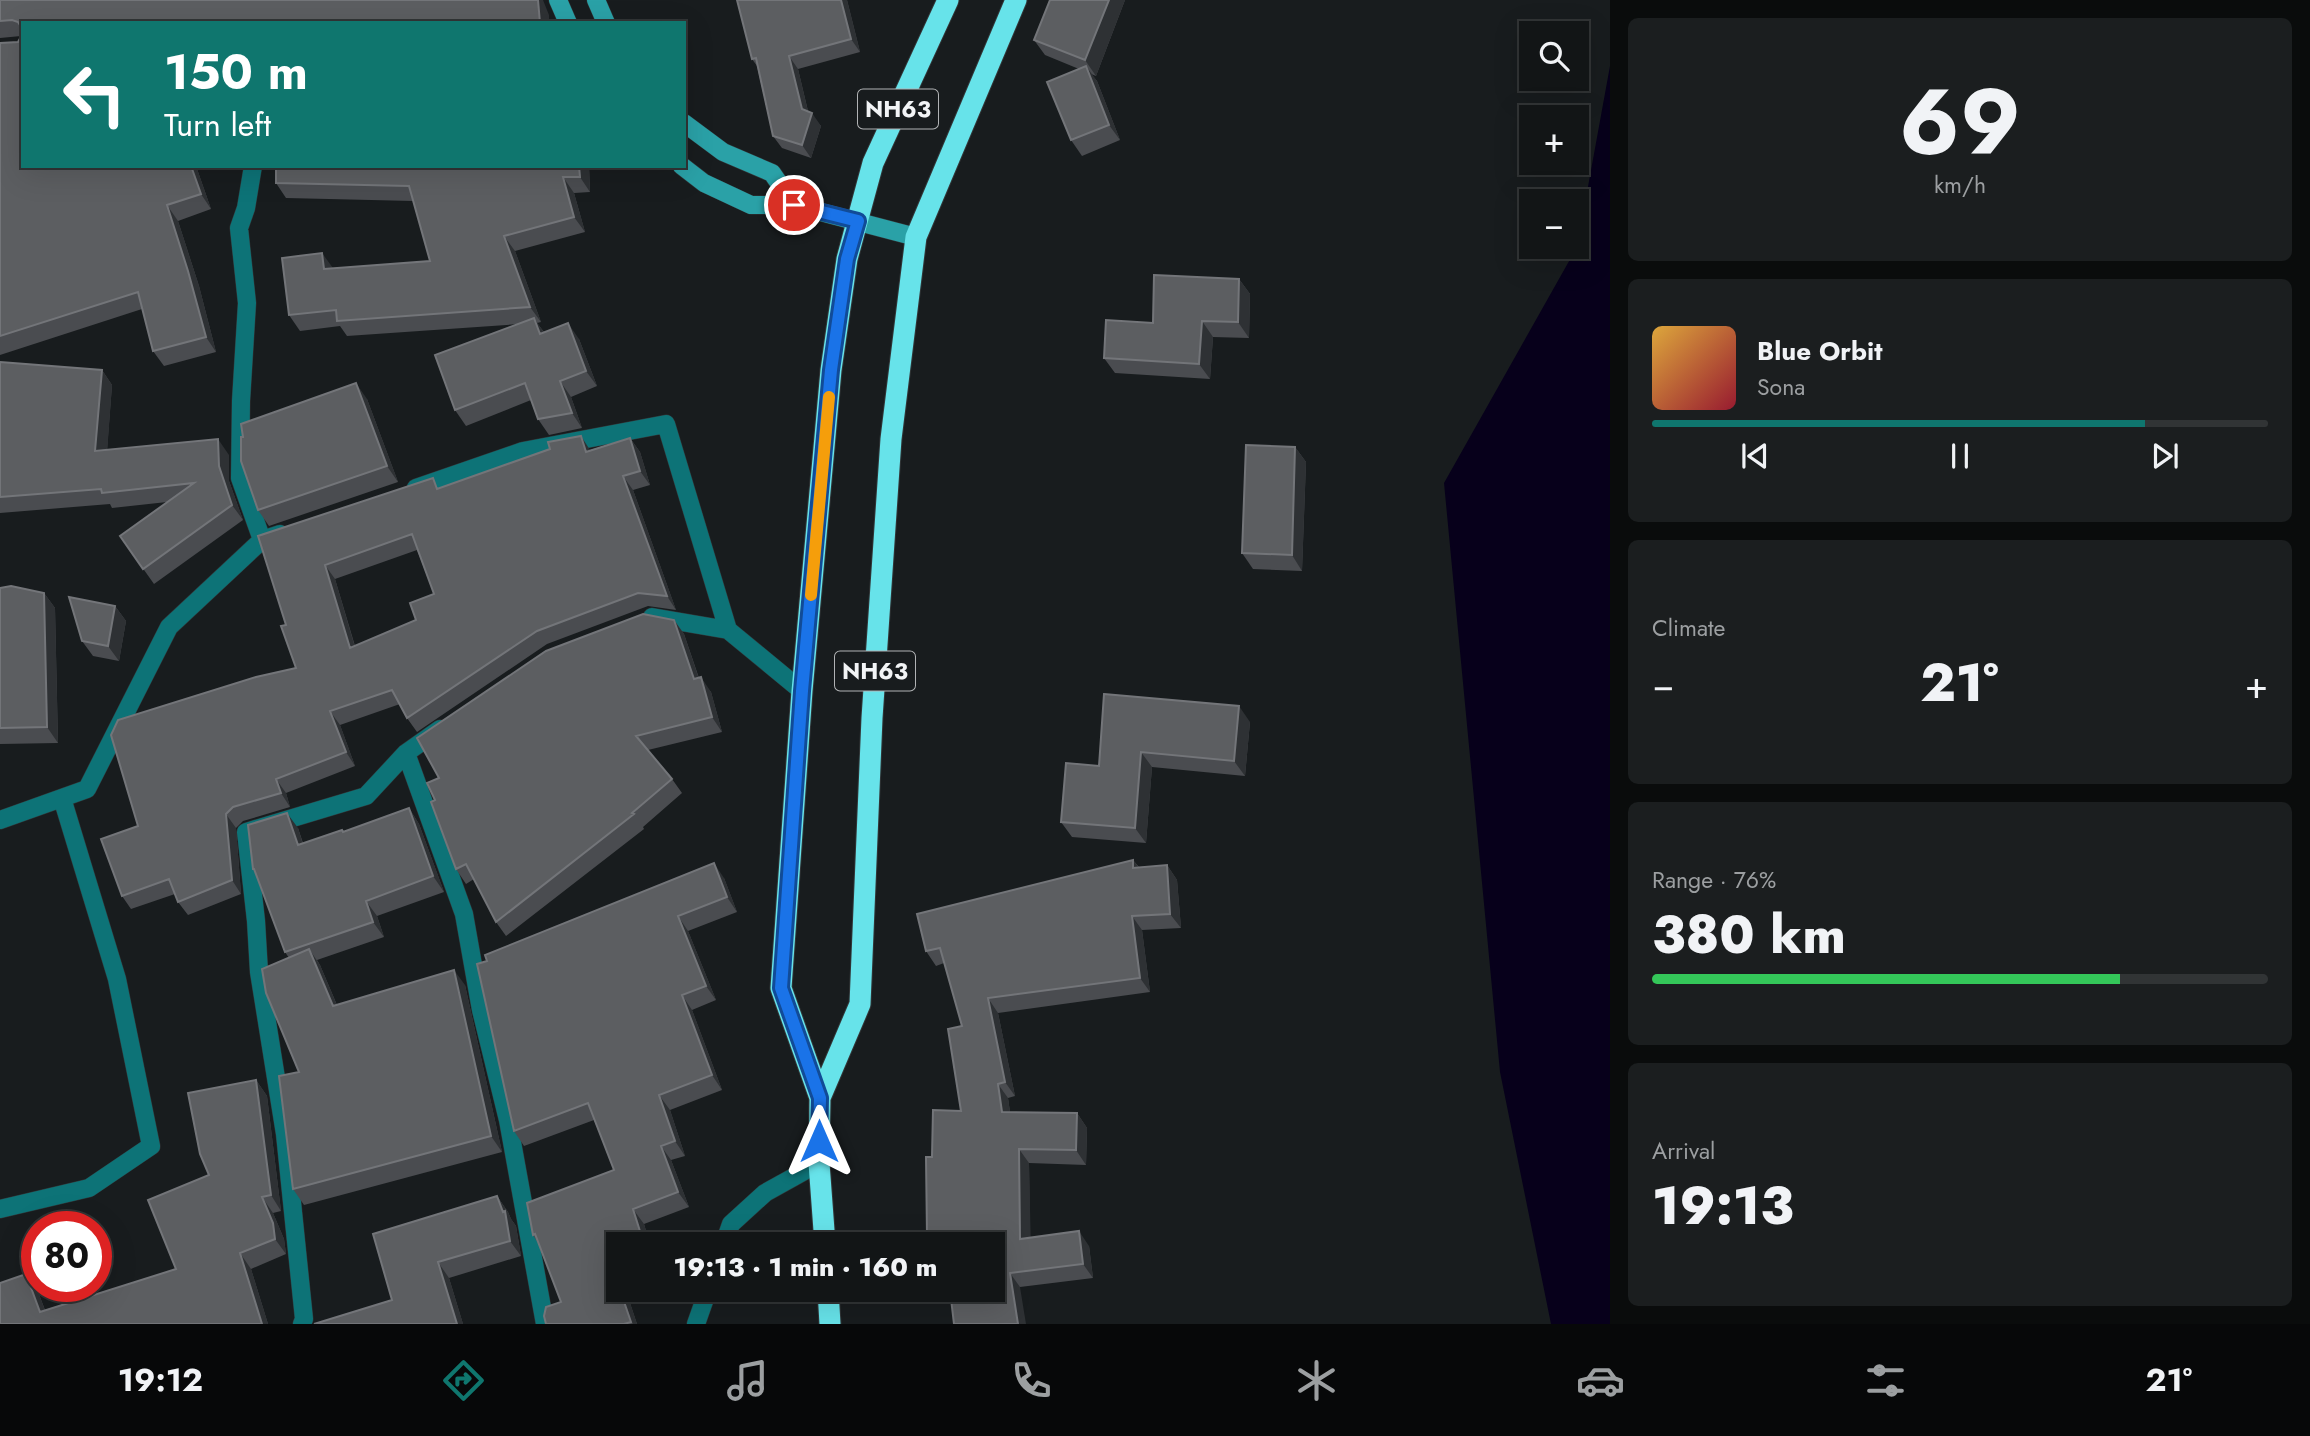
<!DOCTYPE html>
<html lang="en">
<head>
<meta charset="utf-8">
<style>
	:root { --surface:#121516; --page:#1b1e1f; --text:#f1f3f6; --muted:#9c9fa1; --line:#313435; --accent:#0f766e }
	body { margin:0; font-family:Jost,sans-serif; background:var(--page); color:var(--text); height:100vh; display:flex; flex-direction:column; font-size:26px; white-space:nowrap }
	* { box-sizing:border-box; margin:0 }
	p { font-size:23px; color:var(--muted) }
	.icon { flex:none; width:38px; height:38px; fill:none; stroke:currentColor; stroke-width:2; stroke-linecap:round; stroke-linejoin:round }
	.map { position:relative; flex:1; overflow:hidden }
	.sheet { display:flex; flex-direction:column; gap:18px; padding:18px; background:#0a0c0c; width:700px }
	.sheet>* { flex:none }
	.hud { position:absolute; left:21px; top:21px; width:665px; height:147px; border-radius:0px; box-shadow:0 7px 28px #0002,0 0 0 2px var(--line); background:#0f766e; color:#fff; overflow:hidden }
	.controls { position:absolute; left:1519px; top:21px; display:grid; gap:14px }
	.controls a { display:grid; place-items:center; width:70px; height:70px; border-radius:0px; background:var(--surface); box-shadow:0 7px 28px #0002,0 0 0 2px var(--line); font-size:35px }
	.speed { position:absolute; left:21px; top:1211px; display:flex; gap:14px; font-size:35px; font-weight:700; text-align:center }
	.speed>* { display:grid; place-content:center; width:91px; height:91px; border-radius:50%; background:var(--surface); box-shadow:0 7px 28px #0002,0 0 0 2px var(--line); line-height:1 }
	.speed .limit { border:10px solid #d22; background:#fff; color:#111 }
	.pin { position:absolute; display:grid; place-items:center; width:60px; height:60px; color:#fff; margin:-30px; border:4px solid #fff; border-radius:50%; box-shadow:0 2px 7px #0007 }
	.me { position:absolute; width:77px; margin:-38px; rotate:0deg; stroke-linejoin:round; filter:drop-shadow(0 0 5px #0008) }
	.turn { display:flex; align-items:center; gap:24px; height:147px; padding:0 28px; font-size:32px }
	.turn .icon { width:91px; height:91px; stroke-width:2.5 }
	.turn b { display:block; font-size:49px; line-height:60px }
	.big { font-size:52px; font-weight:800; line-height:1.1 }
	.sheet .tile { flex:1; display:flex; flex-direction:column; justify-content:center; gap:10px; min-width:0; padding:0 24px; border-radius:10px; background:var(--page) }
	.sheet .dial { align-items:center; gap:0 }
	.dial b { font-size:91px; line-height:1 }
	.song { display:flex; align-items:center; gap:21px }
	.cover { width:84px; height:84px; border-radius:10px; background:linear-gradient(135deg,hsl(40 70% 55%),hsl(350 70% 35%)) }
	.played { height:7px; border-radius:4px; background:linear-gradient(90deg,var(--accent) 80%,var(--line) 80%) }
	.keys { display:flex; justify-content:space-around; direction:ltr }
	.heat { display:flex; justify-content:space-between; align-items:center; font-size:38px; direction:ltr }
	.charge { height:10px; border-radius:5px; background:linear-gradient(90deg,#34c759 76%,var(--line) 0) }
	.trip { position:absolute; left:606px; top:1232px; width:399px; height:70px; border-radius:0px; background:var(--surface); box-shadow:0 7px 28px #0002,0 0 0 2px var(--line); font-weight:800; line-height:70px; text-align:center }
	.dock { display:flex; height:112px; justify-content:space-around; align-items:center; background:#070809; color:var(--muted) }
	.dock .icon { width:49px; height:49px }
	.dock .current { color:var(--accent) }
	.dock b { font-size:32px; color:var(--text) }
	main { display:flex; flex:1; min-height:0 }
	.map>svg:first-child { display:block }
</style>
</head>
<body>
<main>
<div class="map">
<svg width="1610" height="1324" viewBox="0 0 1610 1324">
	<rect width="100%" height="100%" fill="#181c1e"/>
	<path fill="#07001b" d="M1610,66V1324H1551L1500,1072L1444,483L1577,247Z"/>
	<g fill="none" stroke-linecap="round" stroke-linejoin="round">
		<g stroke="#323638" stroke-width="19">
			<path id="street" d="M253,166L246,208L239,228L247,303L241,401L240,478L262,540
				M416,488L523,451L666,424L728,630L802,691
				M652,617L728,630
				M406,753L464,914L481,1010L508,1120L545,1324
				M0,820L87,789L169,627L262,540L280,534
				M0,1209L89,1188L151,1146L117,979L62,798
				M724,1244L731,1224L765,1193L819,1163
				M302,1324L304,1319L285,1134L259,972L256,921L246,832L366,796L406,753L440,729
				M696,1324L708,1290"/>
		</g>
		<g stroke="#323638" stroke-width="19">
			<path id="secondary" d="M558,0L568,23
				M596,0L606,23
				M684,123L723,152L772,173L794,205
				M682,166L704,183L751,205H794L916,237"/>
		</g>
		<g stroke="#323638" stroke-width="23">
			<path id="highway" d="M820,1098L860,1004L872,718L891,439L916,237L1016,0
				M825,1244L819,1163L820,1098L781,988L802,691L831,370L847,259L873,163L948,0
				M828,1290L830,1324"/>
		</g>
		<use href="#street" stroke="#0d7377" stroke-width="18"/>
		<use href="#secondary" stroke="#2aa1a7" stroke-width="18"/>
		<use href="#highway" stroke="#67e3ea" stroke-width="21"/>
	</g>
	<path fill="#4a4c50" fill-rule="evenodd" d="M0,0L549,15L23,23V166H196L211,209L178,221L199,286L216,352L164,366L153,351L142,309L0,355V43L18,42L21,36L0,38Z
		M847,0L860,52L798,69L808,111L821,126L811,158L782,148L773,136L757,66L752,59Z
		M1050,0H1125L1096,76L1091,74L1097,81L1120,140L1082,156L1071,140L1079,69L1045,55L1034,40Z
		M276,166H589L590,192L574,193L585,232L515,251L541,322L537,323L544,332L579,339L597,386L571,397L582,428L549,435L538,419L531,400L466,426L455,410L519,324L347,336L340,326L300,331L289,315L333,268L430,261L413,201L286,198L276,183Z
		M1239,279L1250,294L1249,338L1213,337L1210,379L1115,373L1104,358L1153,323Z
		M0,362L102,370L112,385L107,450L229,455V481L243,520L154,584L120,536L167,502L112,508L110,504L0,513Z
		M367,399L398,482L269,526L258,510Z
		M630,438L640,452L650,485L633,490L676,610L648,606L547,644L417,732L407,718L400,704L340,725L355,766L286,793L290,807L243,821L236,828L241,894L188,915L178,902L175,894L131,909L122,896L138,826L296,668L286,625L258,536L440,488L590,450ZM417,550L434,594L416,620L355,646L335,579Z
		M1295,447L1306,462L1302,571L1253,569L1242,553Z
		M0,588L44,593L55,608L58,743L0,744Z
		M115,606L126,621L119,661L93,656L82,641Z
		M674,620L684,634L699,678L711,692L722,732L648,750L672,779L682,793L643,827L644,829L506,936L496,922L474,879L466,884L456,869L435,800L439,778Z
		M1104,694L1250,722L1245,776L1152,767L1146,843L1072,837L1061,822L1099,766Z
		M409,808L419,824L444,892L377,916L384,937L317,960L320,965L337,1005L465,985L502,1152L304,1205L293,1189L299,1072L289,958L285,952L257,875L253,869L298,828L303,843L343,832Z
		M1133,860L1139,867L1167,865L1177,880L1181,928L1142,930L1150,992L998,1013L1015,1096L1008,1098L1010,1112L1077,1113L1087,1128L1086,1165L1029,1163L1030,1238L1089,1246L1093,1278L1020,1287L935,1296L931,1290H992L927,1236L932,1157L961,1111L962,1026L944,963L936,966L926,951Z
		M724,878L737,912L688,931L716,1000L692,1010L722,1090L670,1110L685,1156L671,1160L689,1207L644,1224L650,1244H618V1290H630L626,1291L637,1324H546L561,1302L538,1243L533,1235L614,1170L594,1120L524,1146L514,1131L477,964Z
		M256,1080L267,1096L281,1211L273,1213L284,1239L286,1254L251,1269L268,1324H0L37,1289L45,1310L176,1269L209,1175Z
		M497,1196L508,1212L511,1219L516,1226L521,1256L449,1278L463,1324H314L392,1300Z"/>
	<path fill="#2e3134" d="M538,0H543L549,15V23H540Z
		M841,0H847L860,52L851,39Z
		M1109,0H1125L1096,76L1085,60Z
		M789,56L798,69L810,120L812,113L821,126L811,158L802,145V109Z
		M1086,66L1097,81L1120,140L1109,125Z
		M191,166H196L211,209L201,194Z
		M579,166H589L590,192L580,177Z
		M563,177L574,193L585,232L574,217Z
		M167,205L178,221L199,286L216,352L206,337Z
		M504,236L515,251L541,322L530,307Z
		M322,253L333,268L324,269Z
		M1239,279L1250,294L1249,338L1238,322Z
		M534,318L545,334H540Z
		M1202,321L1213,337L1210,379L1199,364Z
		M568,323L579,339L597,386L586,371Z
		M102,370L112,385L106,467L95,451Z
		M560,381L571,397L582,428L572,413Z
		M356,383L367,399L398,482L387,466Z
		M581,436L590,450L586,452Z
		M630,438L640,452L650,485L640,471Z
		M218,439L229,455V481L243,520L232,505L219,466Z
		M1295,447L1306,462L1302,571L1292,555Z
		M623,476L633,490L676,610L667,596Z
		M325,565L335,579L359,661L350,648Z
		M44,593L55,608L58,743L47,727Z
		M115,606L126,621L119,661L108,646Z
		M674,620L684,634L704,694L694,679Z
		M701,677L711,692L722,732L712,717Z
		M1239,706L1250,722L1245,776L1234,761Z
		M330,711L340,725L355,766L346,752Z
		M1141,752L1152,767L1146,843L1135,828Z
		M276,779L286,793L290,807L281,793Z
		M409,808L419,824L444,892L433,876Z
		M287,813L298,828L308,861L298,845Z
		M226,814L236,828L241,894L232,880Z
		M1133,860L1144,874L1133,868Z
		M714,863L724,878L737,912L727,897Z
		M1167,865L1177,880L1181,928L1170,914Z
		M366,901L377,916L384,937L373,922Z
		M678,916L688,931L716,1000L706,986Z
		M1132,916L1142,930L1150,992L1140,978Z
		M309,949L320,965L344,1022L333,1006Z
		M454,970L465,985L502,1152L491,1136Z
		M682,995L692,1010L722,1090L712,1075Z
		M988,998L998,1013L1015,1096L1005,1082Z
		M256,1080L267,1096L281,1211L271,1195Z
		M998,1084L1008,1098L1012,1126L1002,1112Z
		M659,1095L670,1110L685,1156L675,1141Z
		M1077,1113L1087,1128L1086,1165L1076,1150Z
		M661,1146L671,1160L689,1207L678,1192Z
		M1019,1149L1029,1163L1031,1253L1020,1239Z
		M497,1196L508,1212L511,1219L516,1226L521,1256L510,1241Z
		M262,1197L273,1213L284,1239L286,1254L275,1239Z
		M633,1209L644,1224L650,1244H644Z
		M1079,1231L1089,1246L1093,1278L1083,1264Z
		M240,1253L251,1269L268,1324H262Z
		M438,1262L449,1278L463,1324H457Z
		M1010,1273L1020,1287L1026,1324H1018Z
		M26,1274L37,1289L50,1324L40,1312Z
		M620,1290H625L626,1291L637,1324H633L631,1322Z"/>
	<path fill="#5c5e61" stroke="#737579" stroke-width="2" fill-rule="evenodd" d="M0,0H538L540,23H23V30L18,22L12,20L0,21Z
		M737,0H841L851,39L789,56L802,109L812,113L802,145L773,136L756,58L752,59Z
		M1050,0H1109L1085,60L1034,40Z
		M23,33V166H191L201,194L167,205L188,271L206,337L153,351L138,292L0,336V43L18,42Z
		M1086,66L1109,125L1071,140L1047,82Z
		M276,166H579L580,177H563L574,217L504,236L530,307L337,321L336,310L289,315L282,258L322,253L324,269L430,261L409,186L276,183Z
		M1154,275L1239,279L1238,322L1202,321L1199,364L1104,358L1106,320L1153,323Z
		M534,318L540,334L568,323L586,371L560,381L572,413L538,419L525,383L455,410L435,355Z
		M0,362L102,370L95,451L218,439L219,466L232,505L143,569L120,536L194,483L102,493L101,489L0,497Z
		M356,383L387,466L258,510L241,461V437H243L241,424Z
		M581,436L586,452L630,438L640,471L623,476L667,596L638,593L537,631L407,718L392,690L330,711L346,752L276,779L281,793L233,807L226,814L232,880L178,902L169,879L122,896L101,839L138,826L111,735L118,720L256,677L296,668L281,626L286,625L258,536L433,478L437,489L550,449L548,442ZM412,534L434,594L410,603L416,620L350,648L325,565Z
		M1246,445L1295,447L1292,555L1242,553Z
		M11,586L44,593L47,727L0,728V588Z
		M69,597L115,606L108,646L82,641Z
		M643,614L674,620L694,679L701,677L712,717L636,736L672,779L632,813L634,814L496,922L466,864L456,869L431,802L435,800L427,783L439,778L417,738L546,651Z
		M1104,694L1239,706L1234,761L1141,752L1135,828L1061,822L1066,763L1099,766Z
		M409,808L433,876L366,901L373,922L285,952L254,869H253L248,825L287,813L298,845L342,830L343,832Z
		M1133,860V868L1167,865L1170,914L1132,916L1140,978L988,998L1005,1082L998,1084L1002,1112L1077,1113L1076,1150L1019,1149L1020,1239L1079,1231L1083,1264L1010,1273L1018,1324H954L950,1290H992V1244H920L919,1237L927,1236L926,1157H932L933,1110L961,1111L948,1029L962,1026L940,948L926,951L917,914Z
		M714,863L727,897L678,916L706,986L682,995L712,1075L659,1095L675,1141L661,1146L678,1192L633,1209L644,1244H618V1276H615L618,1283V1290H620L631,1322L624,1324H546L544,1316L546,1307L561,1302L535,1234L533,1235L527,1203L614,1170L588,1103L514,1131L477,964L487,961L485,955Z
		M309,949L333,1006L454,970L491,1136L293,1189L279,1076L299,1072L266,993L262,969Z
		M256,1080L271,1195L262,1197L273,1223L275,1239L240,1253L262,1324H0V1283L26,1274L40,1312L176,1269L148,1200L209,1175L200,1154L188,1093Z
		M497,1196L503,1212L505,1211L510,1241L438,1262L457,1324H314L392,1300L373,1234Z"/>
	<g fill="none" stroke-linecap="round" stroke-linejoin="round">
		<g stroke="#114b97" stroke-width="18">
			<path id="route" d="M794,205L858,221L847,259L831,370L802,691L781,988L820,1098L819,1141"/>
		</g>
		<use href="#route" stroke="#1a73e8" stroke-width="12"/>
		<path stroke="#f59e0b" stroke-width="12" d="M811,595L829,397"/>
	</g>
	<g text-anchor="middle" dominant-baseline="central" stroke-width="7" stroke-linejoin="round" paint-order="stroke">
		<g fill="#181c1e" stroke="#b1b3b5" stroke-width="2">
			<rect x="858" y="89.5" width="80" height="39" rx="5"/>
			<rect x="835" y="651.5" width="80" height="39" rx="5"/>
		</g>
		<g font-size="23" font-weight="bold" fill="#f2f4f6">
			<text x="898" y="109">NH63</text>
			<text x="875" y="671">NH63</text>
		</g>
	</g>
</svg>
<div class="controls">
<a><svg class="icon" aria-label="search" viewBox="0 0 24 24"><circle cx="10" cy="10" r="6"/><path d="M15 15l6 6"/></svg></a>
<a>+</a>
<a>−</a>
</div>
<div class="speed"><div class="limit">80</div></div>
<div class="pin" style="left:794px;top:205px;background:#d93025"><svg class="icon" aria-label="arrive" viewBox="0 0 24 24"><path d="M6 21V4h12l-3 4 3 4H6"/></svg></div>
<svg class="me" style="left:819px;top:1141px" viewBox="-20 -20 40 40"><path d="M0-17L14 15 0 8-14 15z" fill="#1a73e8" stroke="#fff" stroke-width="4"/></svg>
<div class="trip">19:13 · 1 min · 160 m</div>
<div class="hud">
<div class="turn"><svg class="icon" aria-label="left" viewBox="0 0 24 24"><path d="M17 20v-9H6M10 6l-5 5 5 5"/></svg><div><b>150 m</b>Turn left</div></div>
</div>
</div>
<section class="sheet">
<div class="tile dial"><b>69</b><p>km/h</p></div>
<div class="tile">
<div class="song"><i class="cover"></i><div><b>Blue Orbit</b><p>Sona</p></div></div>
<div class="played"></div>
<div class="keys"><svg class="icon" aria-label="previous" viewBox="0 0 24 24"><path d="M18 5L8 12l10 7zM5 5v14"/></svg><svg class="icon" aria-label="pause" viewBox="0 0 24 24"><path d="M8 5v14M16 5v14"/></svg><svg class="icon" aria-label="next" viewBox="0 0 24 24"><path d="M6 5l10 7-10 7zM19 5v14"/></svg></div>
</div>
<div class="tile"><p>Climate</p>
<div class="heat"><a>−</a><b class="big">21°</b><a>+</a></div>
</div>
<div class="tile"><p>Range · 76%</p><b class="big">380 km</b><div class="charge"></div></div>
<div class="tile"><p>Arrival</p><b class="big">19:13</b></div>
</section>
</main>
<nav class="dock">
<b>19:12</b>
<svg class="icon current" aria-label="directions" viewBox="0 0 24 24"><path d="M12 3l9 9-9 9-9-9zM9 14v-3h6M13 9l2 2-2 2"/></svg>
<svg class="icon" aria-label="music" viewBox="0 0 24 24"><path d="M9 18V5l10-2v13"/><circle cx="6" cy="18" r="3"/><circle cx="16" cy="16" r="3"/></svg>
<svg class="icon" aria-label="phone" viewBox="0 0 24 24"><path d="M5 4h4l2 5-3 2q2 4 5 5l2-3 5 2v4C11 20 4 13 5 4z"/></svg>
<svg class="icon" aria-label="climate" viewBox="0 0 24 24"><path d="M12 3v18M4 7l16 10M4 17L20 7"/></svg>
<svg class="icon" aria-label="car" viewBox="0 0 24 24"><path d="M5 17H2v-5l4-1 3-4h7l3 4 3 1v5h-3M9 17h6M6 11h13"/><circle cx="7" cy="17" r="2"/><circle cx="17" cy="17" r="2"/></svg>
<svg class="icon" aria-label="filters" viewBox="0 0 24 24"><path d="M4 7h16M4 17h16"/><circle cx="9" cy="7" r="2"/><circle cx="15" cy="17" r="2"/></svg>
<b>21°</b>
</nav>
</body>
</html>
